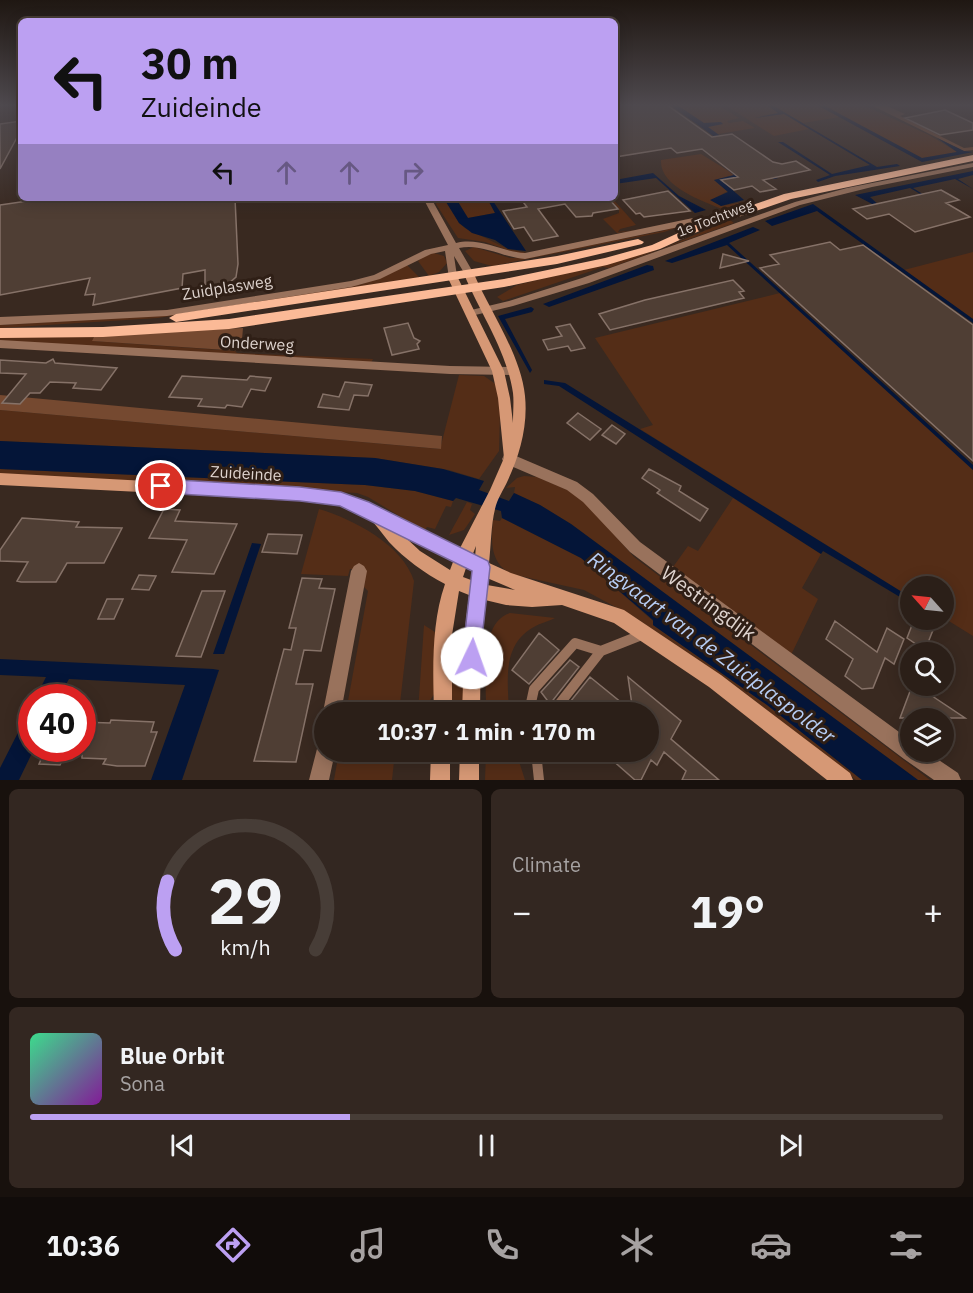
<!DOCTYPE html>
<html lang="en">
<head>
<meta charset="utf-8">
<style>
	:root { --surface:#2b1f18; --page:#332721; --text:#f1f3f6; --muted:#a6a2a2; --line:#473d37; --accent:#bca0f2 }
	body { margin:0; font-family:"IBM Plex Sans",sans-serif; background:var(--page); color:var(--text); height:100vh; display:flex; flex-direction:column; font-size:22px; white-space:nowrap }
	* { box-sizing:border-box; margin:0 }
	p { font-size:20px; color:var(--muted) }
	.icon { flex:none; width:33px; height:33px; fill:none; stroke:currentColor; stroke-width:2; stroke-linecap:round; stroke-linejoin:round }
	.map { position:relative; height:780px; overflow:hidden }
	.sheet { display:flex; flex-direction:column; gap:9px; padding:9px; background:#18110d; flex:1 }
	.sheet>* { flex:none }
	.hud { position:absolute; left:18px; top:18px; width:600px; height:183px; border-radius:9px; box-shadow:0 3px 15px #0003,0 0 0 2px var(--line); background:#bca0f2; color:#111; overflow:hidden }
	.needle { width:39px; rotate:297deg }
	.fabs { position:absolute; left:900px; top:576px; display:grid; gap:12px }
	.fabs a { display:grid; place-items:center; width:54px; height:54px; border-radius:50%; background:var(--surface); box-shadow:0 3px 15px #0003,0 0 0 2px var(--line); font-size:30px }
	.speed { position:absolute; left:18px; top:684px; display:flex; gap:12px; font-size:30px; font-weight:700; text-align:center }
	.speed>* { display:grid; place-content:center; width:78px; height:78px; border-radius:50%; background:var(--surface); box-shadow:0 3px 15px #0003,0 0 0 2px var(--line); line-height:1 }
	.speed .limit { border:9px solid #d22; background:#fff; color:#111 }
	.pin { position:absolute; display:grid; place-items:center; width:51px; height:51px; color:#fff; margin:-26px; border:3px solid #fff; border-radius:50%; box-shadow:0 2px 6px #0007 }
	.me { position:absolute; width:66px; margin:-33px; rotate:3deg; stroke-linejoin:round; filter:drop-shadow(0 0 4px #0008) }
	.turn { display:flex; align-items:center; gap:21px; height:126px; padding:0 24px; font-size:27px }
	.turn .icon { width:78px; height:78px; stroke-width:2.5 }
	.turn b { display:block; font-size:42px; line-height:51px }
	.lanes { display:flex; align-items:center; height:57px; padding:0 24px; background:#0003; justify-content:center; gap:30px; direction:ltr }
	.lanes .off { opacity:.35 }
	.big { font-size:45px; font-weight:700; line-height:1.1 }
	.sheet .card { flex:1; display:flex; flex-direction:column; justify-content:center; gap:9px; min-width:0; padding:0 21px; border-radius:9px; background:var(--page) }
	.sheet .dial { align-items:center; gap:0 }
	.dial svg { height:156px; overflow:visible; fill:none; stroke:var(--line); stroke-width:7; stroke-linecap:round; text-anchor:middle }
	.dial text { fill:var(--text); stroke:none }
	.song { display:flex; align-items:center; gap:18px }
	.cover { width:72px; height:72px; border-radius:9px; background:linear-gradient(135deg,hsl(150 70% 55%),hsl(290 70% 35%)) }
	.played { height:6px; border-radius:3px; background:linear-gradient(90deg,var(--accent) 35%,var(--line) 35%) }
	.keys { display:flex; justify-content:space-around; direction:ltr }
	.heat { display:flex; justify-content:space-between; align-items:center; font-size:33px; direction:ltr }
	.sheet .tiles { flex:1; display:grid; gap:9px; grid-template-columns:1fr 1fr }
	.card:last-child { grid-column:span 2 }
	.trip { position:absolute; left:314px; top:702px; width:345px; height:60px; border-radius:30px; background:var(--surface); box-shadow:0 3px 15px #0003,0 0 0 2px var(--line); font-weight:700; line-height:60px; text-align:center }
	.tab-bar { display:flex; height:96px; justify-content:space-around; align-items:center; background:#110c0a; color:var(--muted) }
	.tab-bar .icon { width:42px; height:42px }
	.tab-bar .active { color:var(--accent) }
	.tab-bar b { font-size:27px; color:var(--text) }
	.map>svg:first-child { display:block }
</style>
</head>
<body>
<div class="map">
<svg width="973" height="780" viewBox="0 0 973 780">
	<rect width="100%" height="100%" fill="#392920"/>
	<path fill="#542d17" d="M677,105H718L739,118L727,121L729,123L743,121L755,128L718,134Z
		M725,105H767L778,113L755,117L784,114L809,129L774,136Z
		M772,105H817L840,117L803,123Z
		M823,105H863L929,135L957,152L922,158Z
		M701,154L735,175L714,180L728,191L711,200L721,206L749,201L722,209C702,201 659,186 661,160Z
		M437,198H487L495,213L468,218L449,199L459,223L465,228L508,249L527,253L518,254L485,242L458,238L436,204Z
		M609,198H612L636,225L620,229L618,232L645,229L617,233L603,219L619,213V209Z
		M706,218L664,232L492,266L474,261L465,251L474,247L510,258H527L662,231Z
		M730,220L734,223L609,268L603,267L503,301L497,297L517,285L659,250Z
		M973,252V319L904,270Z
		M434,253L444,256L447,263L439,272L429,276L418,261L425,255Z
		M407,265L419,277L158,318L0,328V325L177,314L362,284Z
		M780,293L973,470V636L944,618V586H910V597L640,429L653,425L595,338Z
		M95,335L93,341L235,351L237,353L373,359L371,363L0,342V337Z
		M459,375L484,376L497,385L500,413L499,451L479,479L449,470L375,458L0,441V410L440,449Z
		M0,469L365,485L415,491L453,501L451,507L446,506L435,529L427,527L424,531L368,497L357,493L0,474Z
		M524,476L537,477L570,491L586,503L634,557L930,780H918L571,524L540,505L514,493L515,487L506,488L517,478Z
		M733,498L821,554L802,588L818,599L791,655L673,567L688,546L698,551Z
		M467,502L472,504L470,510L475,514L464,530L449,535Z
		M319,509C353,519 403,545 414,581L399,712H346L368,591L364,587L366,570L350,569L348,576L301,574Z
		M502,518L581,558L653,621V625L767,705L862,780H856L741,690L636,618L584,590L511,574C490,562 491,542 493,520L500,521Z
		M510,613L555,618C547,622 537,624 529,630C502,649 508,683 509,712H486C487,684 477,624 510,613Z
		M424,625L438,634L437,689L428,704V712H418Z
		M451,642L466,647L464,712H449Z
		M339,752H395L392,780H334Z
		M486,752H516L525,780H485Z"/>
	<path fill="#754930" d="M871,105H885L905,114L900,116L964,148L973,147V150L964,151Z
		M243,328L241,351L92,341L95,335Z
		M0,395L442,436L441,449L0,410Z"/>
	<path fill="#041538" d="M670,105H677L704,123L721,122L723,124L708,127L778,178L774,179L752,162L741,176L721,180L744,200L721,206L710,200L728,192L714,180L734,175L723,166L747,160Z
		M767,105H772L877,167L897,164L900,166L835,176L818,182L816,180L830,175L778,142H783L832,174L870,165L784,114L755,118L778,113Z
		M817,105H823L922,158L957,152L937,138L964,151L973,152L922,162Z
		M973,171V175L958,179L973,189L955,179L913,188L951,212L910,188L870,197L881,207H878L855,195Z
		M653,173L679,196L706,210L695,213L656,178L615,184V180Z
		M451,198L457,200L468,218L495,213L487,198H491L526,251L508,249L495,240L472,233L459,223L446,202Z
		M813,204L973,319V323L817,211L772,226L765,221Z
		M753,227L760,230L729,243L973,465V470L727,245L672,263L665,261Z
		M647,265L653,266L654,270L549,307L543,304Z
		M531,307L534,309L532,312L505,319L532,370L530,373L498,316Z
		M544,380L565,383L910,597V603L823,551L821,554L559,386L544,384Z
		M0,441L375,458L443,469L484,481L479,490L509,501L514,493L540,505L571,524L918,780H862L767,705L653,625V620L581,558L502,518L501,511L456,498L453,501L415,491L365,485L0,469Z
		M252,543L261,544L224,654H213Z
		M0,659L213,669L219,670L182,780H151L185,685L69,679L59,697H36L46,677L0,675Z
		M31,707L32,748L34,749L19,780H0V768Z"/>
	<path fill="#4f3e34" stroke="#867268" stroke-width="1.5" d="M615,105H667L712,137L732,134L773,162L782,164L796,161L810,170L763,180L776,189L760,192L752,186L734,190L721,180L738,177L702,149L677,153L671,148L615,157Z
		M945,110L973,123V130L940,135L905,118Z
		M21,121V130L0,169V124Z
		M941,190L959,200L946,203L970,217L915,232L889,214L867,219L853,209Z
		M668,191L690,211L644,217L640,213L636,214L623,200Z
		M48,198H235L238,264L236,277L229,283L205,288V270L183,274L182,288L93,305L95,294L85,295L90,278L0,295V205Z
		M520,198H608L618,209L593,213L592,216L576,217L565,204L538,209L558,236L533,241L524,227L514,229L503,211L527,207Z
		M830,242L840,250L863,245L973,325V461L760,268L779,264L770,255Z
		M723,254L749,261L720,268Z
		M733,280L744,291L739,292L744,298L610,330L599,314L645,300Z
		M408,323L414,338L420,341L417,344L419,349L392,355L384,328Z
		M570,324L585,348L571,351L568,346L548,350L543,340L562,336L556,327Z
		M53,359L55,363L117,368L101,390L73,388L76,383L50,382L40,393H30L20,404L2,403L26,374L0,373V360L46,363Z
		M182,376L247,380L250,376L271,378L265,391L251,389L242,407L227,405L225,408L198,406L202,399L169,397Z
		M345,382L372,385L368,396L354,395L349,410L318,407L323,394L339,397Z
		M578,413L601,429L590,440L567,423Z
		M612,425L625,434L616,444L602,435Z
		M649,469L681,486L679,491L708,509L700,521L657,493L660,490L642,478Z
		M164,509L180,510L175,521L237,524L214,574L172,572L187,540L149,538Z
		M22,518L79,522L76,527L122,528L104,563H67L56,582H21L17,581L28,562L0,561V550Z
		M268,534L302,535L297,554L262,552Z
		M139,575L156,576L149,590L132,589Z
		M302,578L322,579L319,588L335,589L321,651L304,650L296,684H313L296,762L254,761L284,649L291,650L296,628H289Z
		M202,591H225L201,657L176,656Z
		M107,599H123L114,619H98Z
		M914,620L933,630L925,650L907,638Z
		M835,621L877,652L887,628L904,639L894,664L885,658L873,688L862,689L845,676L853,659L826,639Z
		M539,633L559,650L529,684L512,670Z
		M570,660L579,667L550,704L541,692Z
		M590,677L633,712H562Z
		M628,677L681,721L671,739L719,780H682L686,771L664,752L657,765L651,760L641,780H635L603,752H648V712H633Z
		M912,686H917L965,718H900Z
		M111,720L154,722L151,732H157L145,766H117L103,764L106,759L82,758V722L110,723Z
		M46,748H68L60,765L39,764Z"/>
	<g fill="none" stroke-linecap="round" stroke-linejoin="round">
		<path stroke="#99725c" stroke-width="10" d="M529,712L534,689L575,643L601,651L644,634
			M553,712L601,651
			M536,752L539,780"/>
		<path fill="#99725c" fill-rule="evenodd" d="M973,163V167L872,187L800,205L589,283L513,306L471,316L466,313L467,311L509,301L582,278L795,202L847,188Z
			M423,198H431L456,243C481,237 501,252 525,253L693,218L697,221L693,224L525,259C502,257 481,243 459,248L474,274L469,277L466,276L454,256L457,276L455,278H449L445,251L431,254L380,279L351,287L167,316L0,325V317L167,310L351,281L374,275L425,250L448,245Z
			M0,340L450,366L512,367L518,371L512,375L450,374L0,348Z
			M509,453L577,482L593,494L640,542L910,740V752H927L958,773L961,780H934L904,759L630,552L583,502L567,490L504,463L502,459L504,455Z
			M359,563L364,566L367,571L341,712H324V715L323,712L351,571L354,566Z
			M324,743V752H335L329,780H309L318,745Z"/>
		<path fill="#d69875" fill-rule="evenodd" d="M469,271L474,274C490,311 521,355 525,396C528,425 520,454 508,480C504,489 497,499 495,509C491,525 491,546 489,563L511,573L624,610L721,675L850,773L853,780H827L709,687L614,623L562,605L532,607L506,605L485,600L481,629L480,712H462L465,629L469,595L459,591L452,635V712H434C433,671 431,624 445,584C424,573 405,559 389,542C383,535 378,527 371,520C355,504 322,502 300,500L0,485V473L332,491L360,500L459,550L490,490L504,458L498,398L492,371L447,276L449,274H455L457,276L504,371L510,398L513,423V421C513,412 514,402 513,393C507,351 480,313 464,274ZM405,537L453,562L450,570L420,551ZM476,546L475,557L472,556ZM466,568L473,571L471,580L463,577ZM487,578L515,590L487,585Z
			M431,752H450V780H430Z
			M460,752H479V780H459Z"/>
		<path fill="#fbba97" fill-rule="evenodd" d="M973,155V161L791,199L706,228L660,249L607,265L504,287L229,329L103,337L0,338V328L103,327L229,319L504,279L605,258L652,245L698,224L784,194Z
			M638,239L644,242L642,244L557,264L176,322L169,318L176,314L557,256Z"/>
	</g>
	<linearGradient id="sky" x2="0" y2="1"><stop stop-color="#1f1712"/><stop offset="0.49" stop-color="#4e494e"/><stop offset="1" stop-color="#4e494e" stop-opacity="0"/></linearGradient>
	<rect width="973" height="214" fill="url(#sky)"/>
	<path fill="#bca0f2" stroke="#7a689d" stroke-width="1.5" d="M161,479L300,487L341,492L369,502L488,561L490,567L479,665L472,668L465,665L462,658L472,571L340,506L300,501L161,493L155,491L153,486L155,481Z"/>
	<g text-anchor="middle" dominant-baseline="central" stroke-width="6" stroke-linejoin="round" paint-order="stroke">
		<g font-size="14" fill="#ded3ce" stroke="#2f1f16">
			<text transform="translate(715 218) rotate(-21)">1e Tochtweg</text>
		</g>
		<g font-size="16" fill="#ded3ce" stroke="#2f1f16">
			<text transform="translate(227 287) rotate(-9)">Zuidplasweg</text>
			<text transform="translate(257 343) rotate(3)">Onderweg</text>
			<text transform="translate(246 473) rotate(3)">Zuideinde</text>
		</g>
		<g font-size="20" fill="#ded3ce" stroke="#2f1f16">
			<text transform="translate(709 603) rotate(36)">Westringdijk</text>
		</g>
		<g font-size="21" font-style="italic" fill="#b7cef6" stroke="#2f1f16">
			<text transform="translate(712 647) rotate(37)">Ringvaart van de Zuidplaspolder</text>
		</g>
	</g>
</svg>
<div class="fabs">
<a><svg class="needle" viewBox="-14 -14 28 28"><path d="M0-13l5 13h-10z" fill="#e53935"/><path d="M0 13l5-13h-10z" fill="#a6a2a2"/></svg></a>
<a><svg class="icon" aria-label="search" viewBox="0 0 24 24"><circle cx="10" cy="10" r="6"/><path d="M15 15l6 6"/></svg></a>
<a><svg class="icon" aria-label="layers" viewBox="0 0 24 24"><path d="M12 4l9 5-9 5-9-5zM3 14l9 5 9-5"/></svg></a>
</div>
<div class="speed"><div class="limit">40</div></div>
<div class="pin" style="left:161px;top:486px;background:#d93025"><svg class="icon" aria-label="arrive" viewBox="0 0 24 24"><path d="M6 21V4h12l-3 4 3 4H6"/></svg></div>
<svg class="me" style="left:472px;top:658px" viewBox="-20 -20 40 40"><circle r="19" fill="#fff"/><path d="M0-13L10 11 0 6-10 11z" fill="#bca0f2"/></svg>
<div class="trip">10:37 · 1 min · 170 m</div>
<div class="hud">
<div class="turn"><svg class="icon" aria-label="left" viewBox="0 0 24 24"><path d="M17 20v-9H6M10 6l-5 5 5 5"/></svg><div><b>30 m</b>Zuideinde</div></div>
<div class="lanes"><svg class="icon" aria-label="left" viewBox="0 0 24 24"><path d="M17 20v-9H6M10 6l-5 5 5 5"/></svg><svg class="icon off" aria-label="ahead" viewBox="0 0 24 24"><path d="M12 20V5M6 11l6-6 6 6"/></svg><svg class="icon off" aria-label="ahead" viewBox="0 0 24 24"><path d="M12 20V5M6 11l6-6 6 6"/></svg><svg class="icon off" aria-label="right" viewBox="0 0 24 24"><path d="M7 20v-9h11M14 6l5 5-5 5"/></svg></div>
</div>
</div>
<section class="sheet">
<div class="tiles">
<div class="card dial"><svg viewBox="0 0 100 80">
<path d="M14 69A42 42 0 1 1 86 69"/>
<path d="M14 69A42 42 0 0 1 10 34" stroke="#bca0f2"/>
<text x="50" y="56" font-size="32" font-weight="700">29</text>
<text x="50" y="72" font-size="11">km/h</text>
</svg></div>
<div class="card"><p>Climate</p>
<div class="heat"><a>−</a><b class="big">19°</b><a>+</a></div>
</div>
<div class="card">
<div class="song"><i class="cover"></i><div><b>Blue Orbit</b><p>Sona</p></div></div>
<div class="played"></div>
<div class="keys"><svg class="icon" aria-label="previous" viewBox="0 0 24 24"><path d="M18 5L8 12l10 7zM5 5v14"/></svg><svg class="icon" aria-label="pause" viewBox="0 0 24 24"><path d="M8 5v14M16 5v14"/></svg><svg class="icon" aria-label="next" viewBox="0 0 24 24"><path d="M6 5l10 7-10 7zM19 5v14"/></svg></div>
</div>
</div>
</section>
<nav class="tab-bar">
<b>10:36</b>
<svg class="icon active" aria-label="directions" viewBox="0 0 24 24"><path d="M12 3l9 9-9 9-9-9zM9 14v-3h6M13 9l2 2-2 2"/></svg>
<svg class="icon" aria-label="music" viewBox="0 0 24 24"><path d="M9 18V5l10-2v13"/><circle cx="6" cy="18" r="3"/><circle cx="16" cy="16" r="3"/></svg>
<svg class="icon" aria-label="phone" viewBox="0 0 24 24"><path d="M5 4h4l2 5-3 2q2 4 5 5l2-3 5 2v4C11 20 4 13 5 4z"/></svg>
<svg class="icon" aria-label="climate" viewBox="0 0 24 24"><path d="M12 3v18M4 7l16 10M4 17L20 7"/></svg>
<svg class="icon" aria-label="car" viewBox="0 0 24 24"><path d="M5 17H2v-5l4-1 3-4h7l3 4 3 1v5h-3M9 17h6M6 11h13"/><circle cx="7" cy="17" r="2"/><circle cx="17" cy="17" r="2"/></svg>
<svg class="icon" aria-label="filters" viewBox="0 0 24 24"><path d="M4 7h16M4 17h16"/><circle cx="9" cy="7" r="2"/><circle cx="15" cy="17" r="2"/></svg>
</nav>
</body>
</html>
